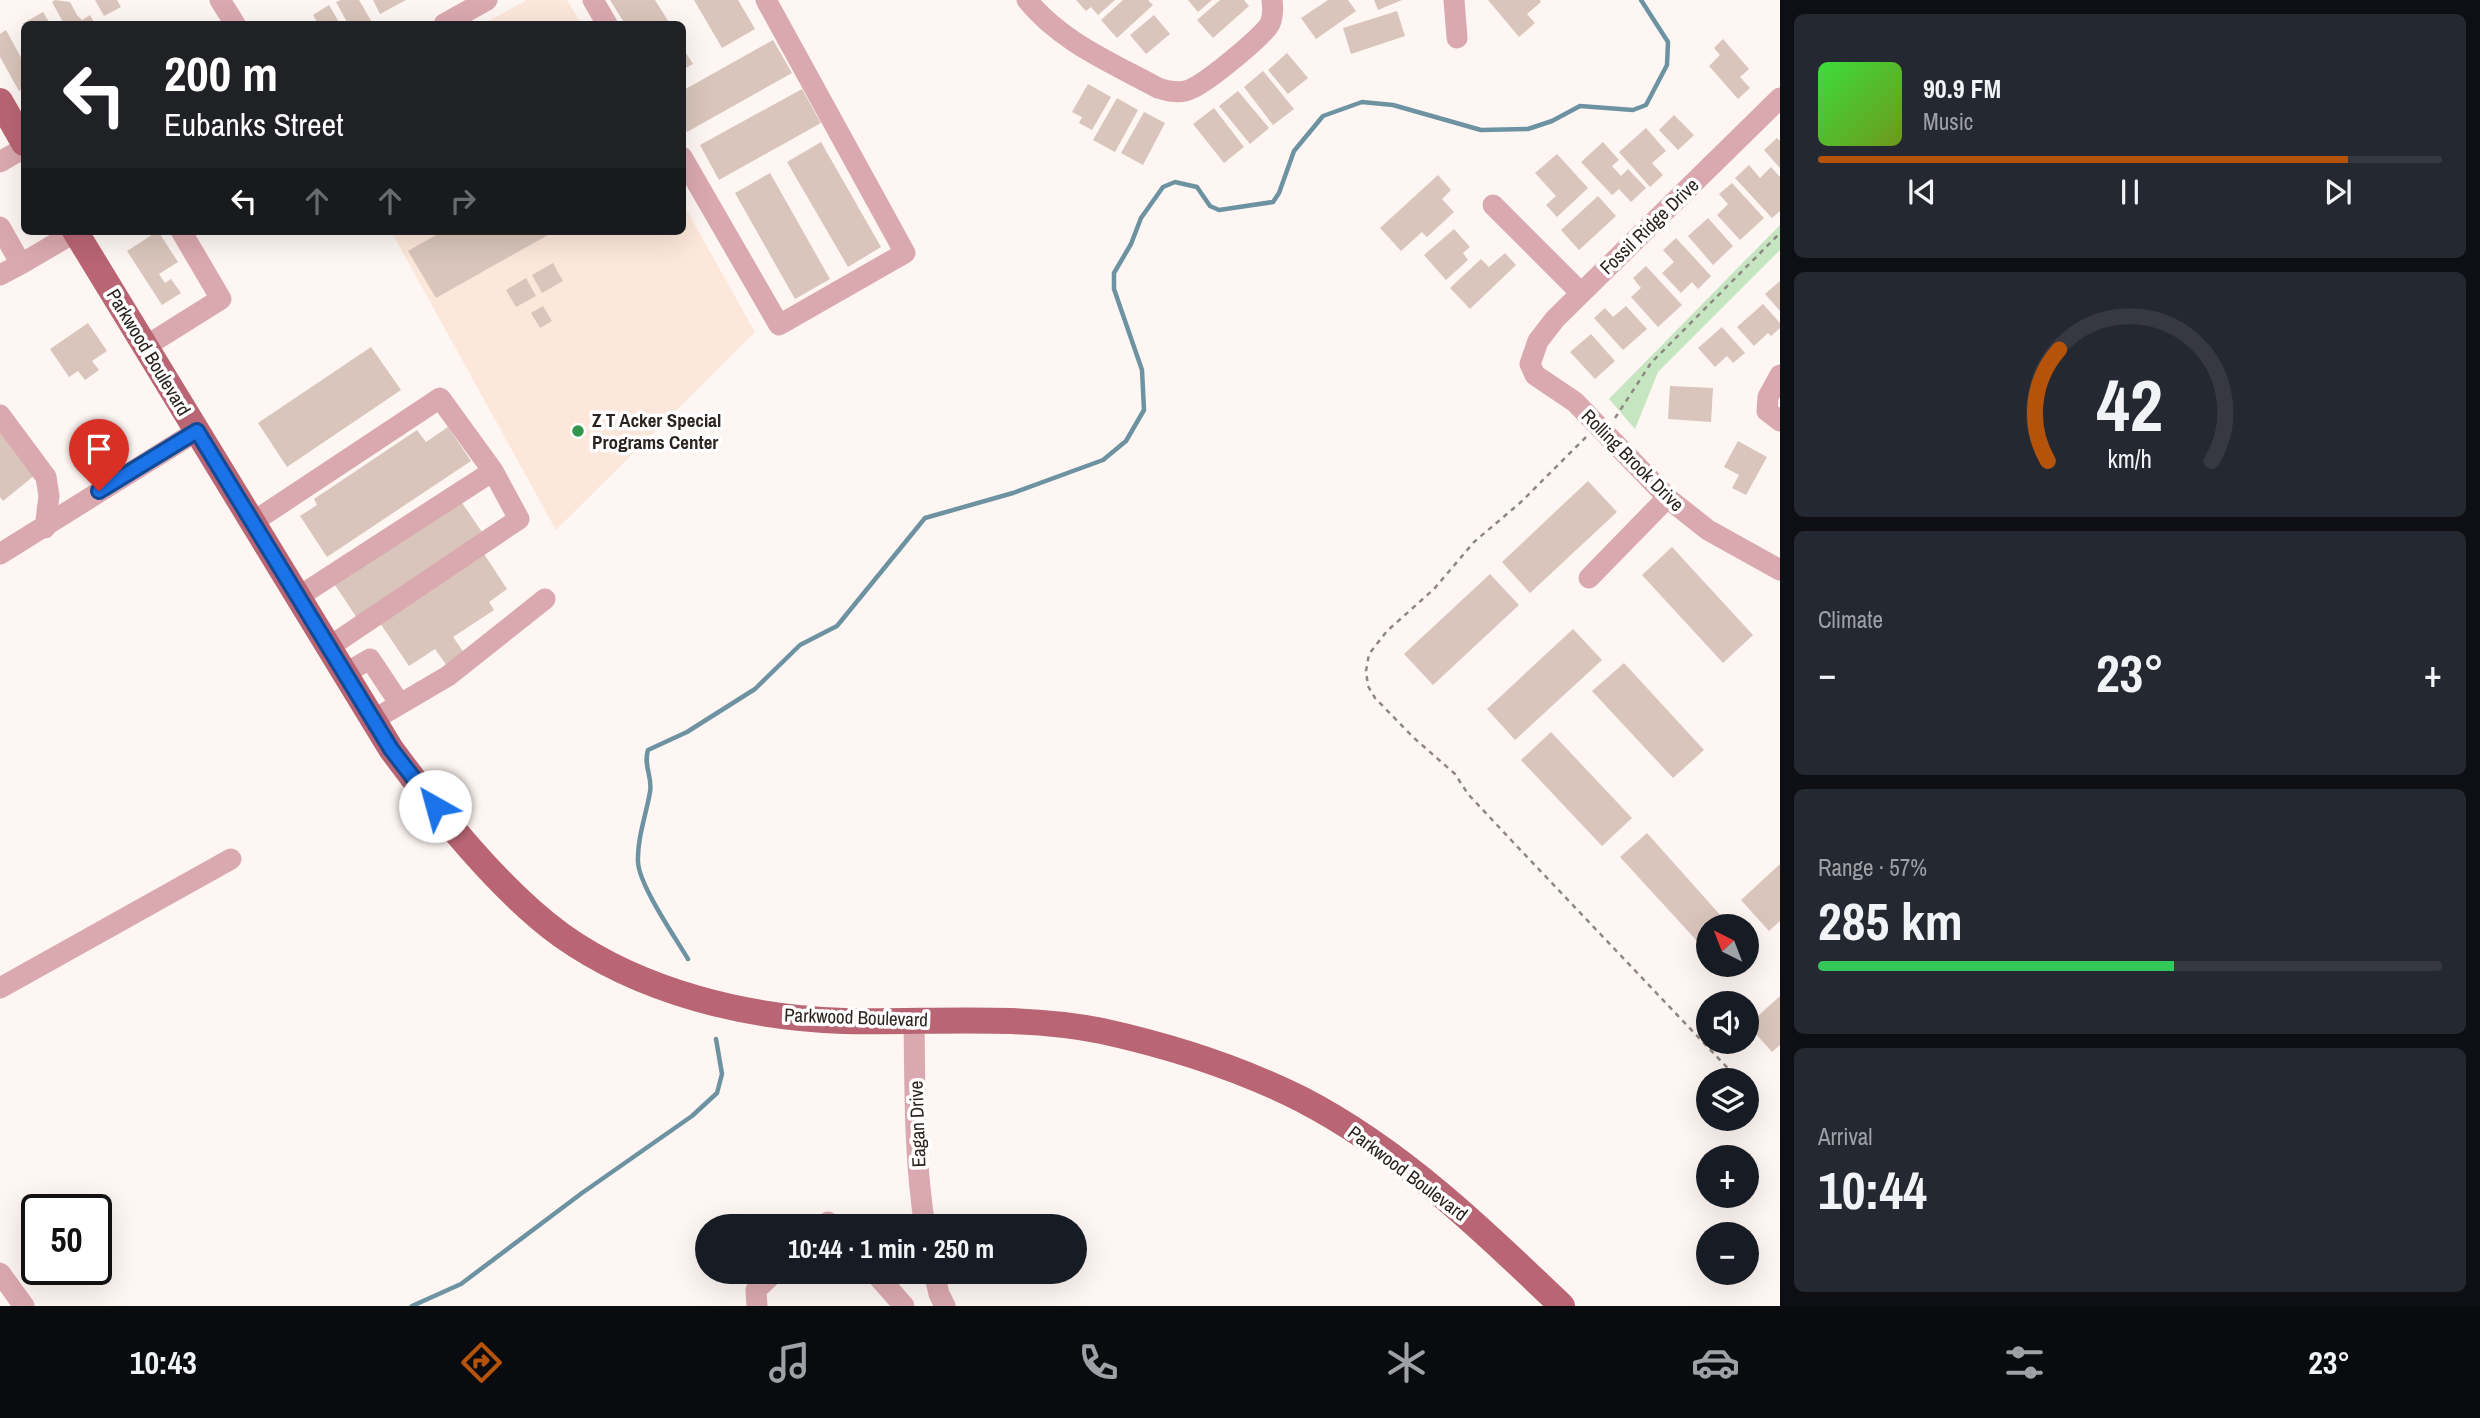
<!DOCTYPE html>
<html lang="en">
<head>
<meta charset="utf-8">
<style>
	:root { --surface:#171b24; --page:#242831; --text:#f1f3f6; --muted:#9ea1a6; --line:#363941; --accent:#b45309 }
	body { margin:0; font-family:"Archivo Narrow",sans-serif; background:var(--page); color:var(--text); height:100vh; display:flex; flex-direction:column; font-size:26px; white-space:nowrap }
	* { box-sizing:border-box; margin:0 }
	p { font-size:23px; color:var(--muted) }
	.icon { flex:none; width:38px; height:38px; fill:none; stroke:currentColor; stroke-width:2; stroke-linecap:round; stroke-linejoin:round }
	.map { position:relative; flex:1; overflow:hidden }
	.panel { display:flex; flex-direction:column; gap:14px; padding:14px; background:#0d0f14; width:700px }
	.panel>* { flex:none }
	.guide { position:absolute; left:21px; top:21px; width:665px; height:214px; border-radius:10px; box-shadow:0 7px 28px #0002; background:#202124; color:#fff; overflow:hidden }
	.needle { width:46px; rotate:318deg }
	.tools { position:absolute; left:1696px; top:914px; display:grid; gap:14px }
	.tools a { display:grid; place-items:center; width:63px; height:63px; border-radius:50%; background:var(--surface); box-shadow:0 7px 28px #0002; font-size:35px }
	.speed { position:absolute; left:21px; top:1194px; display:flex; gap:14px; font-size:35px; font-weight:700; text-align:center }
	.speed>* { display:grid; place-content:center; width:91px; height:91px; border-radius:50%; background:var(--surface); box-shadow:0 7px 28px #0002; line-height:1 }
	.speed .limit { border:4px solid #111; border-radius:10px; background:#fff; color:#111 }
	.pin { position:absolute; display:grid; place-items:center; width:60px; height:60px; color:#fff; margin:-72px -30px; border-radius:50% 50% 50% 0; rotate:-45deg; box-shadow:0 0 7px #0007 }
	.pin .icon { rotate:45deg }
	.me { position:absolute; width:77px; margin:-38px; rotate:322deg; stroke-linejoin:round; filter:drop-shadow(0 0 5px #0008) }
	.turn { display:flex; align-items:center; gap:24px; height:147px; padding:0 28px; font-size:32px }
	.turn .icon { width:91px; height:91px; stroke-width:2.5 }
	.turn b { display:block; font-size:49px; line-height:60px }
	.lanes { display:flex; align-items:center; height:66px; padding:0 28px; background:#0003; justify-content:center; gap:35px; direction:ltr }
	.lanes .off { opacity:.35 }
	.big { font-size:52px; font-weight:800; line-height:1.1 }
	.panel .card { flex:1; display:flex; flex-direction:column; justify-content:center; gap:10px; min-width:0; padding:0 24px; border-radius:10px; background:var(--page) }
	.panel .dial { align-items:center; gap:0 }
	.dial svg { height:182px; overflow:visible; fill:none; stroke:var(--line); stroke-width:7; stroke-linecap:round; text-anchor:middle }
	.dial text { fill:var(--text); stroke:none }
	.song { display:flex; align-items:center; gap:21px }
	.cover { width:84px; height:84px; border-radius:10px; background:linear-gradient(135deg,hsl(120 70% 55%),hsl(80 70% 35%)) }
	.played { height:7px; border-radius:4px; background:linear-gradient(90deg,var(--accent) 85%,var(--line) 85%) }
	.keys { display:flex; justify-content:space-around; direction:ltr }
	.heat { display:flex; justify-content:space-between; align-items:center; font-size:38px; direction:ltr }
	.charge { height:10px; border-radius:5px; background:linear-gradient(90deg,#34c759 57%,var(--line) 0) }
	.trip { position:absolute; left:695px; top:1214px; width:392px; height:70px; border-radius:35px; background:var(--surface); box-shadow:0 7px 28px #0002; font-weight:800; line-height:70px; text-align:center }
	.tab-bar { display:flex; height:112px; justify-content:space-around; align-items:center; background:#090b0e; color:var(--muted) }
	.tab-bar .icon { width:49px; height:49px }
	.tab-bar .active { color:var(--accent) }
	.tab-bar b { font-size:32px; color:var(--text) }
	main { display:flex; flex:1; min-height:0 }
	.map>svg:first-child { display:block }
</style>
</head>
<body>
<main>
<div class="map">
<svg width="1780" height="1306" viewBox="0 0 1780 1306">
	<rect width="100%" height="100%" fill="#fef6f2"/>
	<path fill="#fde7db" d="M527,0H567L581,24H483Z
		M683,204L755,332L556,530L391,231H682Z"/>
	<path fill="#c6e5c1" d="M1780,225V250L1658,372L1635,429L1609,399Z"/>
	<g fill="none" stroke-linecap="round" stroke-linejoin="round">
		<path stroke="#6d93a3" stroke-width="4.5" d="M688,959C675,937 639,885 638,862C637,839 646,815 650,792C653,778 643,765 648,750L687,732L755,689L800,645L837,626L925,518L1013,493L1103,460L1126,441L1144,410L1142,370L1114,289V273L1131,244L1141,218L1163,187L1175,182L1197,187L1210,206L1219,210L1273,202L1279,193L1294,151L1323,116L1362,102L1393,105L1481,130L1528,129L1552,121L1580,106L1633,110L1646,105L1667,65L1668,42L1641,0
			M412,1306L461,1284L582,1193L692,1116L717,1093L722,1074L716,1039"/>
	</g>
	<path fill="#d9c5bb" d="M55,0L70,2L77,15L82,20L90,15L95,24H64L52,2Z
		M95,0H117L121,7L104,16Z
		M341,0H359L373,24H348L336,2Z
		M373,0H406L380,14Z
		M610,0H655L670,24H625Z
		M694,0H738L755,29L722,48Z
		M1076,0H1115L1098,15L1091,7L1086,11Z
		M1123,0H1148L1153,5L1117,38L1101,20Z
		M1188,0H1212L1198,12Z
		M1220,0H1244L1249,6L1213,38L1197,20Z
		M1328,0H1348L1356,11L1316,39L1301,18Z
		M1374,0H1402L1378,10Z
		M1488,0H1540L1541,2L1527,14L1535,23L1519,37Z
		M329,5L340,24H318L313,15Z
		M1397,11L1405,36L1351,54L1343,28Z
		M43,12L50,24H22Z
		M1154,15L1170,34L1146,54L1130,35Z
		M6,30L24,63V88L19,91L0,57V34Z
		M1723,39L1749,69L1740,77L1750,88L1738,99L1709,66L1720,55L1714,48Z
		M773,40L792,73L687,132L682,125V91Z
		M682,47L693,64L682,70Z
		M1287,53L1308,78L1288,94L1268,70Z
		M1263,71L1294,109L1273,125L1244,87Z
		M1088,84L1111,97L1092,130L1079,123L1082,117L1072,112Z
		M802,89L821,123L719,180L700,145Z
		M1238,91L1269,128L1250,144L1219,106Z
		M1117,98L1138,110L1115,152L1093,140Z
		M1214,108L1244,147L1224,163L1193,124Z
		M1144,112L1165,123L1143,165L1121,153Z
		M1674,115L1694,135L1678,150L1659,130Z
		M1646,128L1666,151L1652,163L1663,175L1650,187L1619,152Z
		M1777,138L1780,141V168L1764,150Z
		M821,142L881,247L848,267L787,162Z
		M1603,142L1619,160L1612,166L1621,176L1628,169L1646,188L1631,202L1619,189L1612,195L1581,162Z
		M1557,154L1588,188L1557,217L1546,205L1556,196L1535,173Z
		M1749,165L1760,178L1771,167L1780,177V211L1772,218L1735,178Z
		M770,173L830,279L795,299L735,193Z
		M1438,175L1451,190L1442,199L1454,212L1427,237L1422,232L1401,251L1380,228Z
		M1732,183L1764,218L1740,240L1717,215L1728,204L1719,194Z
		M1598,196L1616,216L1579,250L1561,230Z
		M1708,218L1733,246L1713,265L1688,236Z
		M1454,229L1470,247L1463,253L1468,260L1446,280L1424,255Z
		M158,231L178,262L159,274L165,283L171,279L181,293L162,305L127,251Z
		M443,231H555L436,298L408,251Z
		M1676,238L1711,276L1698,289L1692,282L1681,293L1662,273L1674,262L1663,250Z
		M1505,253L1516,265L1470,309L1450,288L1481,259L1489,267Z
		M553,263L563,281L542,293L532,275Z
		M1646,266L1682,305L1658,327L1631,297L1641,288L1633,278Z
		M526,278L536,296L516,307L506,290Z
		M1780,281V311L1765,294Z
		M1763,304L1780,323V328L1771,336L1768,333L1754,346L1737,327Z
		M543,306L552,321L540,328L531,313Z
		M1626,306L1647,329L1623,350L1594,318L1605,308L1613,317Z
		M88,323L107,351L92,361L99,370L85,380L78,371L69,377L50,349Z
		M1722,327L1745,353L1733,363L1727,356L1715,367L1698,348Z
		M1591,334L1615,361L1595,379L1570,352Z
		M371,347L401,390L287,467L258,423Z
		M1670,386L1713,388L1711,422L1668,419Z
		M448,427L471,461L327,557L300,516L317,505L314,499L417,430L426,442Z
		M0,429L35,475L3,501L0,497Z
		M1738,441L1767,457L1746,495L1732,488L1739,475L1724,467Z
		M1588,481L1617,512L1530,593L1502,562Z
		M458,497L482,532L357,618L333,582Z
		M1672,547L1753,635L1723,663L1642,575Z
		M484,554L507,589L489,602L494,610L453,637L465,654L447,666L435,649L409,666L380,623Z
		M1490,574L1519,605L1433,685L1404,654Z
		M1573,629L1602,660L1515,740L1487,709Z
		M1624,663L1704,750L1673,778L1592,691Z
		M1551,732L1632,818L1602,846L1521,760Z
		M1647,833L1730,926H1708V953L1620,857Z
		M1780,864V921L1769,931L1741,900Z
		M1780,996V1045L1772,1052L1748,1025Z"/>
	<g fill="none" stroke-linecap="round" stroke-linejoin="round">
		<path stroke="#8f8783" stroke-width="2.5" stroke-dasharray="5 5" stroke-linecap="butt" d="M1615,418L1651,363L1780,233
			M1586,437L1521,502L1474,542L1434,589L1387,631L1369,654L1366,671L1368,686L1375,698L1414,738L1455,774L1468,794L1512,841L1739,1080
			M1746,1089L1754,1099"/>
		<path stroke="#daa9af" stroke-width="21" d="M220,0L235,24
			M593,0L607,24
			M1027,0C1061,42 1112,63 1158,88C1167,91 1176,93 1185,91C1202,88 1256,41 1268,27C1273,20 1273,8 1272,0
			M1454,0L1457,38
			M444,24L487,0
			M1780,98L1555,319L1538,341L1530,364L1535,375L1575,402L1670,500L1708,530L1780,570
			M682,157L779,325L905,253L766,0
			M0,162L24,148
			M1493,205L1581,293
			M0,227L21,264L77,231
			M0,275L21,264
			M146,346L221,299L181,231
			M1780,375L1768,397L1767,411L1780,421
			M0,415L46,477L49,496L45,528
			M253,522L440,398L493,471L519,519L329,647
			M0,554L197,431
			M1589,578L1667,498
			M298,597L493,471
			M344,674L370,659L400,704
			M373,720L448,676L545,599
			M0,988L231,859
			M914,1020C915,1089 914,1158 925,1227
			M823,1227L828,1222L833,1227
			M874,1272L904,1306
			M934,1272L939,1294L945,1306
			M0,1273L24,1306
			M757,1306L756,1290L775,1272"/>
		<path stroke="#b96573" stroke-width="26" d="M0,101L24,143
			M75,231L391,749C437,811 498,889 561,935C641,992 747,1018 844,1021C930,1023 1016,1014 1102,1031C1170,1046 1239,1068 1301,1099C1400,1150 1483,1230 1562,1306"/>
	</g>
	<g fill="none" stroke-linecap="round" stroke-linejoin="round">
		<g stroke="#114b97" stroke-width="18">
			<path id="route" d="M99,491L197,431L391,749L435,806"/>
		</g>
		<use href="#route" stroke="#1a73e8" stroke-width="12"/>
	</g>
	<circle fill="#30974d" stroke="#fff" stroke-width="2.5" cx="578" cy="431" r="7"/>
	<g text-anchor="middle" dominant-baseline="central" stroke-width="7" stroke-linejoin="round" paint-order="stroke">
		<g font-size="19" fill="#2a231f" stroke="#fff">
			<text transform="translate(1649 226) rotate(-44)">Fossil Ridge Drive</text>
			<text transform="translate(149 352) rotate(59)">Parkwood Boulevard</text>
			<text transform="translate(1633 460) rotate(45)">Rolling Brook Drive</text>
			<text transform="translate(856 1017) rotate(2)">Parkwood Boulevard</text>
			<text transform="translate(917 1124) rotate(-92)">Eagan Drive</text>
			<text transform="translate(1408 1173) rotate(37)">Parkwood Boulevard</text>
		</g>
		<g font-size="19" font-weight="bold" fill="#2a231f" stroke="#fff" text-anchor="start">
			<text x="592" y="420">Z T Acker Special<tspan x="592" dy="22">Programs Center</tspan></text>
		</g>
	</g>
</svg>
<div class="tools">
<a><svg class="needle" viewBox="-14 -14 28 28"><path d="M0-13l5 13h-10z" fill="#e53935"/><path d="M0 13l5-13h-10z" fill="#9ea1a6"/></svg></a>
<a><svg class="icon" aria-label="sound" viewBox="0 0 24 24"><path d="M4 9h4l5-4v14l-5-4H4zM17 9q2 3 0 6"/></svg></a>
<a><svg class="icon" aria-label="layers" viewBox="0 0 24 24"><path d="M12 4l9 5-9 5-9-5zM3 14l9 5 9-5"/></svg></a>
<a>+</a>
<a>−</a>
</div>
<div class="speed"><div class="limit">50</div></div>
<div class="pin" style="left:99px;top:491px;background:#d93025"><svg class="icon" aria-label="arrive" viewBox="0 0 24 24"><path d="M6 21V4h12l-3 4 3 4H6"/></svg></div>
<svg class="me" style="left:435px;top:806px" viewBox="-20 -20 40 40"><circle r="19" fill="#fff"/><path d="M0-13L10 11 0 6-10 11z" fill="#1a73e8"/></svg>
<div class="trip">10:44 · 1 min · 250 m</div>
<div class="guide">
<div class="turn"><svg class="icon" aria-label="left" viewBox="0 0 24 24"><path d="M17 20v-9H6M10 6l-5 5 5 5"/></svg><div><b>200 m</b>Eubanks Street</div></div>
<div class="lanes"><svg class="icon" aria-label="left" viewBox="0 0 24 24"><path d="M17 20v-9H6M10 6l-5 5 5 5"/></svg><svg class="icon off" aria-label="ahead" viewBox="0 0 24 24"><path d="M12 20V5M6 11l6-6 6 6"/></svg><svg class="icon off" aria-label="ahead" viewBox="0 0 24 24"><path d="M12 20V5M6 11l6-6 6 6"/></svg><svg class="icon off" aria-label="right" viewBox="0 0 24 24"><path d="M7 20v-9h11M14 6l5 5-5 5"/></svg></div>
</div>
</div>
<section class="panel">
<div class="card">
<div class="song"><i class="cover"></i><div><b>90.9 FM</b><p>Music</p></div></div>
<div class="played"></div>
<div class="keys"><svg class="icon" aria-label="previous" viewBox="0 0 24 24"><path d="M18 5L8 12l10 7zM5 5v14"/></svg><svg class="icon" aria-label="pause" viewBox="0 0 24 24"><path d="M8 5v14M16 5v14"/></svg><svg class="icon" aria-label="next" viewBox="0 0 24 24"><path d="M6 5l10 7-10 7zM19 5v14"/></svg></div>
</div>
<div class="card dial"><svg viewBox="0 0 100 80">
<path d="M14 69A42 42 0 1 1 86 69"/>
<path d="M14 69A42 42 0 0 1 19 20" stroke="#b45309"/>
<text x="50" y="56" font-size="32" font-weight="700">42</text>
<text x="50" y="72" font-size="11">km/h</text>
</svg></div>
<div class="card"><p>Climate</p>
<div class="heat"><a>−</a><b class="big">23°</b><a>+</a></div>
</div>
<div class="card"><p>Range · 57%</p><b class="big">285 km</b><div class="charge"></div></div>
<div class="card"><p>Arrival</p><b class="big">10:44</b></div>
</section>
</main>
<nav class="tab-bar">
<b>10:43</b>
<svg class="icon active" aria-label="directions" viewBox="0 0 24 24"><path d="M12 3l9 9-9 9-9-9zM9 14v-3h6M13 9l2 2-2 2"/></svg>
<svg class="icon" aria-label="music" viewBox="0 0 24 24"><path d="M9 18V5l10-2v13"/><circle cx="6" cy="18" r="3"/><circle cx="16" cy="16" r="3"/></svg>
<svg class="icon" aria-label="phone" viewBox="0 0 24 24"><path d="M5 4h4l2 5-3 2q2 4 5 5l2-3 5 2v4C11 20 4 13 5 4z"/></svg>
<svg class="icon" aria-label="climate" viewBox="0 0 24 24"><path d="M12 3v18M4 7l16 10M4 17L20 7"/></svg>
<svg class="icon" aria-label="car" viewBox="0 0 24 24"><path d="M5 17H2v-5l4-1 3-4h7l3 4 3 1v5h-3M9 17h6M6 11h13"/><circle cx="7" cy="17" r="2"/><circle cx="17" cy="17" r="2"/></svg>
<svg class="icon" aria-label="filters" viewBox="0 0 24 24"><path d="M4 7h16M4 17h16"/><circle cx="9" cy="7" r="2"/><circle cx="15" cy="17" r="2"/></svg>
<b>23°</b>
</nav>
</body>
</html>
